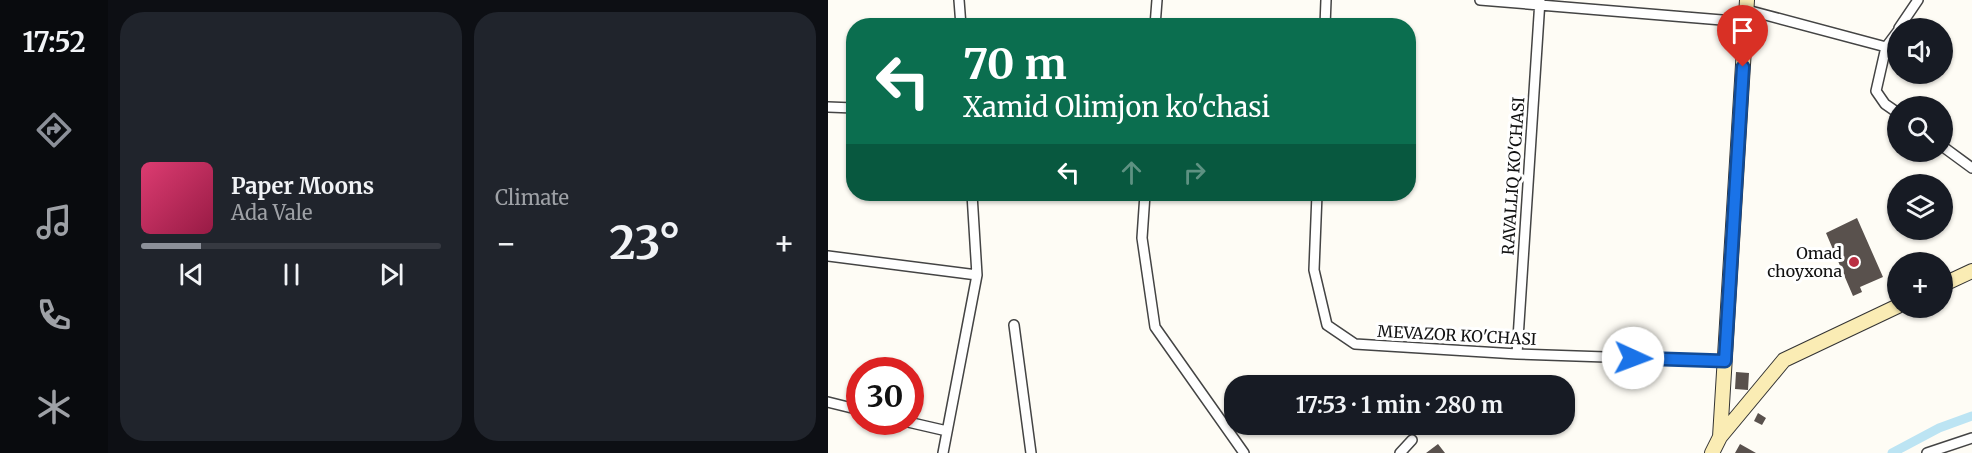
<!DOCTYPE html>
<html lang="en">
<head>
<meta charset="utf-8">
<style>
	:root { --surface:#171b24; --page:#20242c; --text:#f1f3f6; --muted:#9ea1a6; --line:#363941; --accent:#8c9099 }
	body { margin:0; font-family:Merriweather,serif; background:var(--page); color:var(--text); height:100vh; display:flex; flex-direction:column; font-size:22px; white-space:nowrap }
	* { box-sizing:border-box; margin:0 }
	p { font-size:20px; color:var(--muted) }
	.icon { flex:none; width:33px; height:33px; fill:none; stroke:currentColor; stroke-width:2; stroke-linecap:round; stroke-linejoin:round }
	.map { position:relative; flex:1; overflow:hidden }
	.details { display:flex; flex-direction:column; gap:12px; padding:12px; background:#0d0f14; width:720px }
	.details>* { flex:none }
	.banner { position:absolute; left:18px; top:18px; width:570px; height:183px; border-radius:24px; box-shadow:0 2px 4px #0004; background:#0b6e4f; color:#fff; overflow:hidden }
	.tools { position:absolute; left:1059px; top:18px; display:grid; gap:12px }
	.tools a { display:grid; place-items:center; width:66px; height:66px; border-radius:50%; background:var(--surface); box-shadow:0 2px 4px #0004; font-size:30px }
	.speed { position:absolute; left:18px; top:357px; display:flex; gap:12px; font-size:30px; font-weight:700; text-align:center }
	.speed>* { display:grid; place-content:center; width:78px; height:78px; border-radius:50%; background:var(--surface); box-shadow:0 2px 4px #0004; line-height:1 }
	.speed .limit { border:9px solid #d22; background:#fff; color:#111 }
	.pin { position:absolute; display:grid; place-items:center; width:51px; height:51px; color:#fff; margin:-62px -26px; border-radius:50% 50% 50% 0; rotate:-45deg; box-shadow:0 0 6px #0007 }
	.pin .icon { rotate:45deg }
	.me { position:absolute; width:66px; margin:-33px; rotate:92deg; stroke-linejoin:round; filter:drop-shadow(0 0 4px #0008) }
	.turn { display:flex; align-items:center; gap:21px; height:126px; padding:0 18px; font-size:27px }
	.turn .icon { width:78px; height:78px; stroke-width:2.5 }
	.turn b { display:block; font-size:42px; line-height:51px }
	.lanes { display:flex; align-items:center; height:57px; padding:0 18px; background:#0003; justify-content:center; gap:30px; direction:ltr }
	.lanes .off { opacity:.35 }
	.big { font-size:45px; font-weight:700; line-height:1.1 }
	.details .tile { flex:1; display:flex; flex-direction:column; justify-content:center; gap:9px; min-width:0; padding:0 21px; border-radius:24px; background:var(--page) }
	.song { display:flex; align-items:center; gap:18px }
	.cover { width:72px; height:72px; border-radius:9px; background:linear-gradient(135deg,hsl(340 70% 55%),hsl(340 70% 35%)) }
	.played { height:6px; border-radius:3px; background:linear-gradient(90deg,var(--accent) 20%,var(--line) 20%) }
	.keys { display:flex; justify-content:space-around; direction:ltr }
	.heat { display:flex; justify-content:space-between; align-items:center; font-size:33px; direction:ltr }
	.details .tiles { flex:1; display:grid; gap:12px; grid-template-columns:repeat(2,1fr) }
	.trip { position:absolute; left:396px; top:375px; width:351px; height:60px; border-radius:24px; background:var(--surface); box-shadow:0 2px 4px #0004; font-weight:700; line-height:60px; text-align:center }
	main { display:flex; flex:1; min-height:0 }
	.menu { display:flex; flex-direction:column; width:108px; justify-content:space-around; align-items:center; background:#090b0e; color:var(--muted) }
	.menu .icon { width:42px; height:42px }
	.menu .selected { color:var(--accent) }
	.menu b { font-size:27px; color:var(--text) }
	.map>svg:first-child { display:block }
</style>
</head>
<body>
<main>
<nav class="menu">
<b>17:52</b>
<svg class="icon selected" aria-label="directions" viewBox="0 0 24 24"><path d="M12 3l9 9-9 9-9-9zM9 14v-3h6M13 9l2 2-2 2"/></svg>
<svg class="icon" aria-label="music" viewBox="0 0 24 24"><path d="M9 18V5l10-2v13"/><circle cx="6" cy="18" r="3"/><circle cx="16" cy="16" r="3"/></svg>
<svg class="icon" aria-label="phone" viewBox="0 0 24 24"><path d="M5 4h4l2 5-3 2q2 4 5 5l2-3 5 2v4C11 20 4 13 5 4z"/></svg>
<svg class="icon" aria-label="climate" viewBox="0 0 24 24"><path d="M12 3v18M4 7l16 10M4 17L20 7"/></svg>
</nav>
<section class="details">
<div class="tiles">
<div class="tile">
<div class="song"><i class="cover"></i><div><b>Paper Moons</b><p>Ada Vale</p></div></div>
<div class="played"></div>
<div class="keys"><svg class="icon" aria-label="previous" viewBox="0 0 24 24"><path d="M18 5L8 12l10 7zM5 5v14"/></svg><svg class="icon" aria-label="pause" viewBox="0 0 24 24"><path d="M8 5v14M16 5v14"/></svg><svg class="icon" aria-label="next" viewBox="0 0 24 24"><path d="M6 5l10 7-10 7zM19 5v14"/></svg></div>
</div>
<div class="tile"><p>Climate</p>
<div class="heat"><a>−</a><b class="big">23°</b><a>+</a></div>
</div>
</div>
</section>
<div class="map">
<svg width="1144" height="453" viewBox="0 0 1144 453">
	<rect width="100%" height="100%" fill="#fefcf5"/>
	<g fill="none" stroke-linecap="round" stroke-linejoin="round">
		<path stroke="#bce4f3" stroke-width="9" d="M1064,453L1111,428L1144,416"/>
	</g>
	<path fill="#59514d" d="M1029,218L1055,277L1032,287L1034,292L1025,296L998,233Z
		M908,372L921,373L920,390L907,389Z
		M930,413L938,418L934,425L926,421Z
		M610,444L617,453H598Z
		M912,444L928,453H907Z"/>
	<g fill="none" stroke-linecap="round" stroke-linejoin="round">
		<g stroke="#444" stroke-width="12">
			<path id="street" d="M131,0L133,26
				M652,0L918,22
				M919,10L1058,47
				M327,26L329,0
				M497,26L498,0
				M1071,28L1090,0
				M1070,31L1058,47L1048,91L1057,104L1070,113
				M0,107L26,108
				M1114,146L1144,168
				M317,194L314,238L327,327L416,453
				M489,194L486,270L499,325L527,344L689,354L897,361
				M0,256L149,275
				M186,325L203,453
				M689,354L712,0
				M0,402L32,410
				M80,422L119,431
				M115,453L149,275L144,194
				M572,453L584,440
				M1099,453L1144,438"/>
		</g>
		<g stroke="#333" stroke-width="16">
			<path id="secondary" d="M1114,285L1144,271
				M892,437L956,360L1070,306
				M884,453L892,437L919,0"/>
		</g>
		<use href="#street" stroke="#fff" stroke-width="9"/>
		<use href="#secondary" stroke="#faecb4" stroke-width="14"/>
	</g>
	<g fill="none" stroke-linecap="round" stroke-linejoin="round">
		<g stroke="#114b97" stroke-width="15">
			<path id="route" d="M805,358L897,361L915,67"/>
		</g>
		<use href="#route" stroke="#1a73e8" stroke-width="10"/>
	</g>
	<circle fill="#ba2f43" stroke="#fff" stroke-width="2" cx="1026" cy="262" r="6"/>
	<g text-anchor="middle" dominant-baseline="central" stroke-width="6" stroke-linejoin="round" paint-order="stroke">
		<g font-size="16" fill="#111" stroke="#fff">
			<text transform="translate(685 176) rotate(-86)">RAVALLIQ KO'CHASI</text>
			<text transform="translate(629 335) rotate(3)">MEVAZOR KO'CHASI</text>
		</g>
		<g font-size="16" fill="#111" stroke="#fff" text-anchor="end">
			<text x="1014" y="253">Omad<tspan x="1014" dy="18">choyxona</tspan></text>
		</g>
	</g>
</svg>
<div class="tools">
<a><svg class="icon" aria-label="sound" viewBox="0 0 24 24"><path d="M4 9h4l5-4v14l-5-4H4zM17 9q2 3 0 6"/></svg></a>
<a><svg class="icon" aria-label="search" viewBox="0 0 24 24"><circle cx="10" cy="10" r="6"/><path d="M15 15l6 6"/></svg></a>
<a><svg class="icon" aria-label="layers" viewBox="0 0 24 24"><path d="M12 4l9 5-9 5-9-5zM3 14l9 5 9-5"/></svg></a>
<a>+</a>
</div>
<div class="speed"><div class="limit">30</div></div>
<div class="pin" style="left:915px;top:67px;background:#d93025"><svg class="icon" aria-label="arrive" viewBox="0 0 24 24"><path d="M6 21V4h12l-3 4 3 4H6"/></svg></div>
<svg class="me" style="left:805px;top:358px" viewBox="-20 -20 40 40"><circle r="19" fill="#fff"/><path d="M0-13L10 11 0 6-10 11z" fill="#1a73e8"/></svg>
<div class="trip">17:53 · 1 min · 280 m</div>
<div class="banner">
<div class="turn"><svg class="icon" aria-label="left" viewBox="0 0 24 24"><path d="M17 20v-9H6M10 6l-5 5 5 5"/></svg><div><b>70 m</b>Xamid Olimjon ko'chasi</div></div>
<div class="lanes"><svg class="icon" aria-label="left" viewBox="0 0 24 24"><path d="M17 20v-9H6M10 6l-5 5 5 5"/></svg><svg class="icon off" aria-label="ahead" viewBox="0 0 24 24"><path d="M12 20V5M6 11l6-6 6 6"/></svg><svg class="icon off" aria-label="right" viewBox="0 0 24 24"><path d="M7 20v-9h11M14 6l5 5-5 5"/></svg></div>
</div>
</div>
</main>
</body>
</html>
